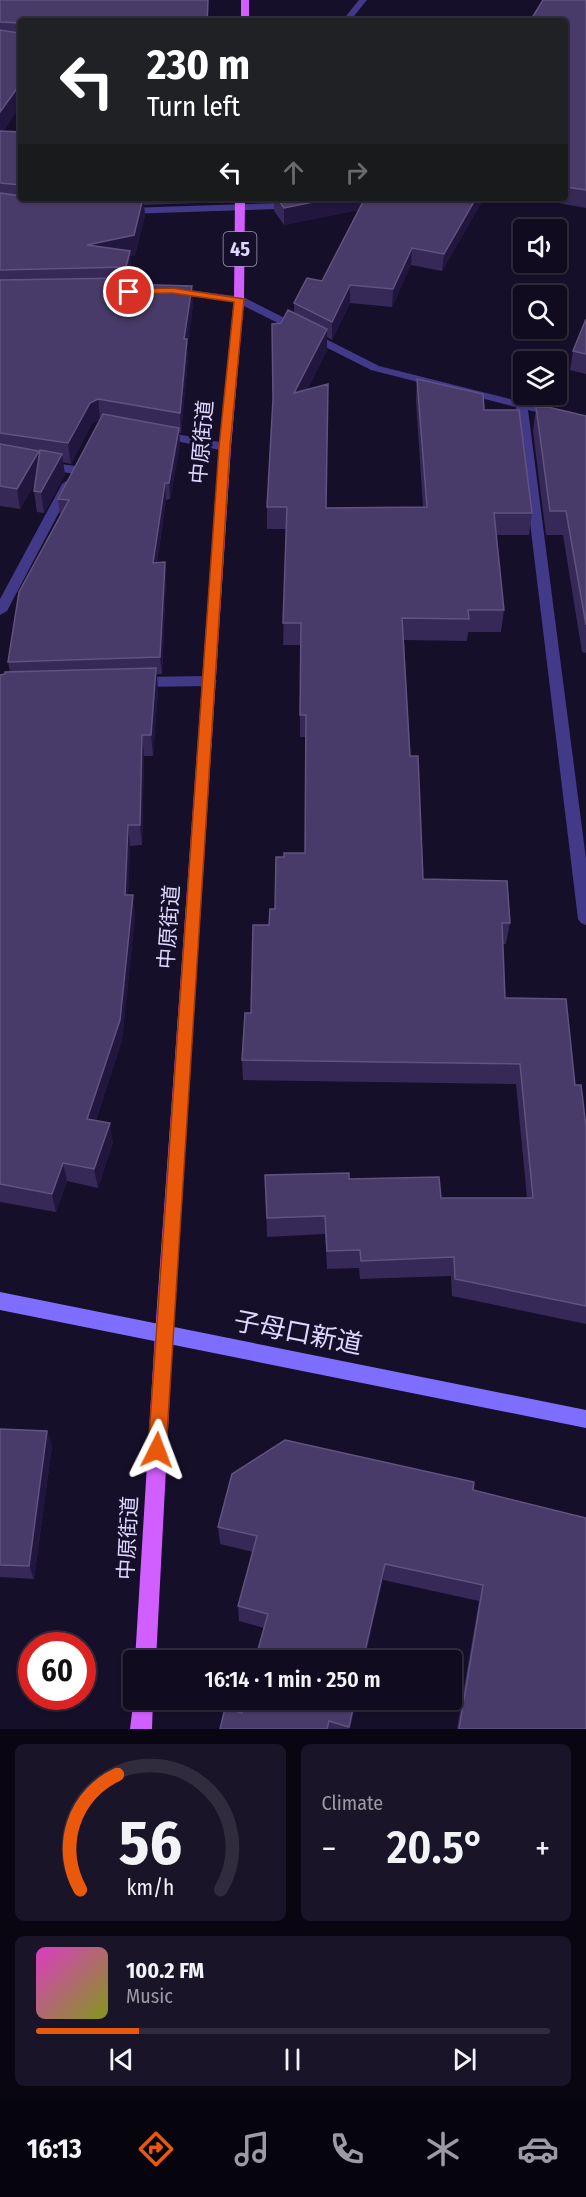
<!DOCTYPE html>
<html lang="en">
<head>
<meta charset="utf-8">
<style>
	:root { --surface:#100b1f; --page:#191428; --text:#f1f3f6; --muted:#9c9ba4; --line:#302b3d; --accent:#ea580c }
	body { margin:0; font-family:"Fira Sans Condensed","Noto Sans JP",sans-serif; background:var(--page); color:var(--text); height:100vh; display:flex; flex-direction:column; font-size:22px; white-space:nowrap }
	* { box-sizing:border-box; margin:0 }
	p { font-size:20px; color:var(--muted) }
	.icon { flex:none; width:33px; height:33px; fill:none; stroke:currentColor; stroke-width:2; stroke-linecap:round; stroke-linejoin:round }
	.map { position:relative; height:1729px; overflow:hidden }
	.details { display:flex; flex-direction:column; gap:15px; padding:15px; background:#090611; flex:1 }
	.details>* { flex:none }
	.banner { position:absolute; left:18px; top:18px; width:550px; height:183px; border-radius:6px; box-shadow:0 2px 4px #0004,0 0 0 2px var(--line); background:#202124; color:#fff; overflow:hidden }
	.controls { position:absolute; left:513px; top:219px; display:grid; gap:12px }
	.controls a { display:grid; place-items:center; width:54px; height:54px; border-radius:6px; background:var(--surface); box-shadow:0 2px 4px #0004,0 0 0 2px var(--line); font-size:30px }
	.speed { position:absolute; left:18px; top:1632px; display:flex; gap:12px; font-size:30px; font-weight:700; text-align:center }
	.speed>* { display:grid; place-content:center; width:78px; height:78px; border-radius:50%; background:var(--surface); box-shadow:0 2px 4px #0004,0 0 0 2px var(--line); line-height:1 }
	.speed .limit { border:9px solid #d22; background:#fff; color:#111 }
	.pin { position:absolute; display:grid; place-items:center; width:51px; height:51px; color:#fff; margin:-26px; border:3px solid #fff; border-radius:50%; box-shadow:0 2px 6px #0007 }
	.me { position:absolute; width:66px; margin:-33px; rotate:3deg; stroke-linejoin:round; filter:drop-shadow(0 0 4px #0008) }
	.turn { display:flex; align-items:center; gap:21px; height:126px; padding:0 30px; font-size:27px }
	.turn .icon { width:78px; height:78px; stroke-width:2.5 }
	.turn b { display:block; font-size:42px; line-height:51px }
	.lanes { display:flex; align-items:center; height:57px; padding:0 30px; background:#0003; justify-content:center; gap:30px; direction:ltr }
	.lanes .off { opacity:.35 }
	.big { font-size:45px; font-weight:600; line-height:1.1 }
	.details .card { flex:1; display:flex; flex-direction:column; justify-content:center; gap:9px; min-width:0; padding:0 21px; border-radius:9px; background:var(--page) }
	.details .dial { align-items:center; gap:0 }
	.dial svg { height:156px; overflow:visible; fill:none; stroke:var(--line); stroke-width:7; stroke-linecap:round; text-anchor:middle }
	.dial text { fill:var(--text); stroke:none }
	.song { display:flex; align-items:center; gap:18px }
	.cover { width:72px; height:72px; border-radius:9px; background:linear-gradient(135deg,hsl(310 70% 55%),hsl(70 70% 35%)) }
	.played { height:6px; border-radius:3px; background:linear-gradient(90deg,var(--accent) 20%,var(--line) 20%) }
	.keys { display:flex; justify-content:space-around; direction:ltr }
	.heat { display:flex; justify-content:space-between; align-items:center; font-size:33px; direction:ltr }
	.details .tiles { flex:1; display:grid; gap:15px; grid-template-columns:1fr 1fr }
	.card:last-child { grid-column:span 2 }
	.trip { position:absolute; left:123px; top:1650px; width:339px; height:60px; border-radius:6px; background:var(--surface); box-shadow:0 2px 4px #0004,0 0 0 2px var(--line); font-weight:600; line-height:60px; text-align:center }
	.menu { display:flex; height:96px; justify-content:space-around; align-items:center; background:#06040c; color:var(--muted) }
	.menu .icon { width:42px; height:42px }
	.menu .current { color:var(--accent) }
	.menu b { font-size:27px; color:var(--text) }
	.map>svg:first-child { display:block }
</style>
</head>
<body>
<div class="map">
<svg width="586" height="1729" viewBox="0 0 586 1729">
	<rect width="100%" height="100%" fill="#160f29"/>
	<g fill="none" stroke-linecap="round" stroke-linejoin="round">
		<path fill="#433989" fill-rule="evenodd" d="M304,198H326L276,209L126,214L121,211L126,208L276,203Z
			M210,676L217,681L210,686L138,687L131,682L138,677Z"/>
		<path fill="#433989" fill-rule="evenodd" d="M359,0H367L350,21H342Z
			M174,288L243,297L379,366L586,418V424L528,410L586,859V925L581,923L578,919L516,407L371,370L236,302L170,293V289Z
			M160,431L225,443L231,447L225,451L156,437L154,435Z
			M46,462L75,466L81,470L75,474L42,469L40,466Z
			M68,480L74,484L7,611L0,615V599L62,484Z"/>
		<path fill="#7e6eff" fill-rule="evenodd" d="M0,1292L586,1410V1428L0,1310Z"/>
		<path fill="#d15eff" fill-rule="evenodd" d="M241,0H249V21H241Z
			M235,198H245L244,299L231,447L173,1334L156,1660H135L155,1334L219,447L234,299Z
			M134,1697V1700H153L152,1729H130Z"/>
	</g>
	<path fill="#362857" d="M0,0H209L208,21H21V105L3,131L21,132V198H199V203L144,205L145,215L135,255L130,256L131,271L128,284L192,286L193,305L187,347L188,359L181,433H179L180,445L170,499L166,500L157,563L165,562L166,579L162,674H157L158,689L153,756H144L142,845L130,846L128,895L135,916L122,1040L96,1120L113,1142L98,1188L67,1181L56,1212L0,1202V675L5,674L10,672L8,662L61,516L60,515L58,499L101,419L92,423L71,464L63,462L65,475L44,513L37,512L34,491L35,483L20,509L0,506Z
		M586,0V208L530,198H566V21Z
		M272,198H484L442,271L411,265L392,307L350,303L332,340L327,337V350L307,390L326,508L423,507L416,400L417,379L484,410L532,513L529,535H496L504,610L501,632H468L467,641L404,640L410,756L423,879L510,923L506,944H503L505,998L575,1085L586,1127V1324L452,1296L451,1276L360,1279L359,1268L327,1269L325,1234L267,1237L265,1175L349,1179L441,1198H527L516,1084L243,1080L242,1060L269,925L275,909L284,857L305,853L306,737H300V645H283L286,529H267V507L281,323L294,312V303L322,281L358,210L284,225L274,211V201H272Z
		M586,319V374L570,370L573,351Z
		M536,407L586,416V653L582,652L563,535H546L533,431Z
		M0,1429L47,1431L52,1446L34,1579L0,1577Z
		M473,1490L586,1729H457L479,1601L383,1580L264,1628L239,1621L238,1606L253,1552L220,1544L218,1527Z
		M356,1700L350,1729H220L242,1713Z"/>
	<path fill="#21163d" d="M208,0H209L208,21H207Z
		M21,83V105L0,135V112Z
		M143,198L145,215L135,255L130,256L131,271L127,287L126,267L87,245Z
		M333,198H368V208L284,225V208Z
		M476,198H484L442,271L444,254Z
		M412,248L411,265L392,307L393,289Z
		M350,285V303L332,340V322Z
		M192,286L193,305L187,347L188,359L181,433L180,413L184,339Z
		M327,329V350L294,415V393Z
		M98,399L100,419L92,423L71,464L68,443L90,403Z
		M179,428L180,445L170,499L169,483Z
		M39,451L42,471L20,509L17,489Z
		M62,454L65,475L44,513L41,492Z
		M165,483L166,500L154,579L153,563Z
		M165,562L166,579L162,674L160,657Z
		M156,668L158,689L153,756L151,735Z
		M142,735L144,756L142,845L140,825Z
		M128,825L130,846L127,916L125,895Z
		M133,895L135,916L122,1040L90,1137L87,1119Z
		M110,1123L113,1142L98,1188L94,1169Z
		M63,1163L67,1181L56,1212L52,1194Z
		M47,1431L52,1446L34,1579L29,1566Z
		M385,1564L383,1580L365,1660H363Z
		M355,1700H356L350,1729H348Z"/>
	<path fill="#483b69" stroke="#605380" stroke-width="1.5" d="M0,0H208L207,21H108L69,17L66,21H21V83L0,112V30L19,33L20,23L0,22Z
		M543,0H586V190L566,187V21H530Z
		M0,131L21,132V185L0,183Z
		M0,193L21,196V198L46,199L143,198L134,235L87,245L130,251L126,267L0,270Z
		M277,198H333L284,208Z
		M365,198H476L444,254L412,248L393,289L350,285L332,322L294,303L307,278L322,281Z
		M123,278L121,284L192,286L184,339H187L180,413L98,399L90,403L68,443L0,433V280Z
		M288,310L327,329L294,393L328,384L326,508L427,507L417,379L483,394L484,410H519L532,513H494L504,610H468L469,619L402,618L410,756H418L423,879L507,881L510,923H502L505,998L566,999L575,1085H581L586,1127V1306L455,1279L454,1257L361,1261L360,1250L327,1251L325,1216L267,1218L265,1175L349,1173V1179L439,1177L441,1198H533L520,1064L242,1060L245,1013H251L253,925H269L270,909H275L276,857H284V853H305L306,715H300L301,623H283L287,507H267L273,399L272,324L281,323Z
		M586,319V354L573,351Z
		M536,407H548L586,416V625L566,511H550Z
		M103,414L179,428L169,483H165L153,563L165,562L160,657L8,662L19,592L69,500L58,499Z
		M0,444L39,451L17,489L0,486Z
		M40,450L62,454L41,492L34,491Z
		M156,668L151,735H142L140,825H128L125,895H133L120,1020L87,1119L110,1123L94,1169L63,1163L52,1194L0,1184V675L5,674V672Z
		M0,1429L47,1431L29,1566L0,1565Z
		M285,1440L474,1482L473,1490L586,1518V1729H459L483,1585L385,1564L363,1660H255L268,1614L238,1606L257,1536L218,1527L232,1474Z
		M245,1700H355L349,1727L329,1721L327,1729H220L225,1708L242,1713Z"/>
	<path fill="#ea580c" stroke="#983908" stroke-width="1.5" d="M172,288L244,299L230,447L166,1450L164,1457L157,1459L151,1457L148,1450L219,447L234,302L172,293L129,294L124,292L129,289Z"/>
	<g text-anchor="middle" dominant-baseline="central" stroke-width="6" stroke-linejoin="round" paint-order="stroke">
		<rect fill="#160f29" stroke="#a39bbf" stroke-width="1.5" x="223.5" y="232" width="33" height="34" rx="4.5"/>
		<g font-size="20" font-weight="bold" fill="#dfd7ff">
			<text x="240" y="249">45</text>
		</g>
		<g font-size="21" fill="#dfd7ff" stroke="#160f29">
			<text transform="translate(202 442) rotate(-85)">中原街道</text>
			<text transform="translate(169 927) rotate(-86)">中原街道</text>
			<text transform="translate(128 1538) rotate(-87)">中原街道</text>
		</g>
		<g font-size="26" fill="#dfd7ff" stroke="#160f29">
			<text transform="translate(298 1333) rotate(11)">子母口新道</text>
		</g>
	</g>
</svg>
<div class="controls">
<a><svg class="icon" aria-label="sound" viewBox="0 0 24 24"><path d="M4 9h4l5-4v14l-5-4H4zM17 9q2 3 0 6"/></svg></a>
<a><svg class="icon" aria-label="search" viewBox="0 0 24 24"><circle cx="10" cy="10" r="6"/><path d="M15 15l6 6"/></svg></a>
<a><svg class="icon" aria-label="layers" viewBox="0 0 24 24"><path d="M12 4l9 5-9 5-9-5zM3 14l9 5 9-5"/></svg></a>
</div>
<div class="speed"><div class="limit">60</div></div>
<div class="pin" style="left:129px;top:292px;background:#d93025"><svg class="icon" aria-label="arrive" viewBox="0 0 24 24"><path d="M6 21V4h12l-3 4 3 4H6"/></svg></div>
<svg class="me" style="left:157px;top:1450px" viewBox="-20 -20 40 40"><path d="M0-17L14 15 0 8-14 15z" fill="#ea580c" stroke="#fff" stroke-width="4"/></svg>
<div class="trip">16:14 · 1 min · 250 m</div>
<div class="banner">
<div class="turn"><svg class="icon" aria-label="left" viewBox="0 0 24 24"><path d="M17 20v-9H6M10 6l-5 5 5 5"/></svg><div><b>230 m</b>Turn left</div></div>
<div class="lanes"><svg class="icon" aria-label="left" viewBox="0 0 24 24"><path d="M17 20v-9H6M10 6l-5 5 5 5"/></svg><svg class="icon off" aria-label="ahead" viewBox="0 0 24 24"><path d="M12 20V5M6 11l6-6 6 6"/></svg><svg class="icon off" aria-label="right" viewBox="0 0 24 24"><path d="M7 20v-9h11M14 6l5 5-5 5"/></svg></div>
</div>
</div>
<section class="details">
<div class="tiles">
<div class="card dial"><svg viewBox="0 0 100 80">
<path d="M14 69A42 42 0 1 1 86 69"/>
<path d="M14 69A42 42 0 0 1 33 10" stroke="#ea580c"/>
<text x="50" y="56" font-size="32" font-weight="700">56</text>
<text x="50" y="72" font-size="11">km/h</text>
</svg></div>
<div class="card"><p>Climate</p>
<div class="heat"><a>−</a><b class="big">20.5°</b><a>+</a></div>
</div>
<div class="card">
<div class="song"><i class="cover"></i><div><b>100.2 FM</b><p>Music</p></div></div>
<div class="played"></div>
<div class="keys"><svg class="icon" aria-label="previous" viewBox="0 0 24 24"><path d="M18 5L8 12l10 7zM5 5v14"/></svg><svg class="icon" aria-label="pause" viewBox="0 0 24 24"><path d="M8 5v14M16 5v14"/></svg><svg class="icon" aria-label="next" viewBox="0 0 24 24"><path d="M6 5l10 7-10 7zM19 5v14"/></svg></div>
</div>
</div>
</section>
<nav class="menu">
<b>16:13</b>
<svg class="icon current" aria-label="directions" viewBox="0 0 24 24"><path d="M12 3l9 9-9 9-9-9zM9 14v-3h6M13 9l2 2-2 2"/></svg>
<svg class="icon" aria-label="music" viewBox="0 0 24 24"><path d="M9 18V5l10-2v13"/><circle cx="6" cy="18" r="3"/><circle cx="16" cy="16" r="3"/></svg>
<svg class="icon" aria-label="phone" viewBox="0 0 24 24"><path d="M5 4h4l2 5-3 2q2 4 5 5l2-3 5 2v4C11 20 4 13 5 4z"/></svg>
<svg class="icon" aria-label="climate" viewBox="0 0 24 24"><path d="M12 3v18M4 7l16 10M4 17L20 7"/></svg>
<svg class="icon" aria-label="car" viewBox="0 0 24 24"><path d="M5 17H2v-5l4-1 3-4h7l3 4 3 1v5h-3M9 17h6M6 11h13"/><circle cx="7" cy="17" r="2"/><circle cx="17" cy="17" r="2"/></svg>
</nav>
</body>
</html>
